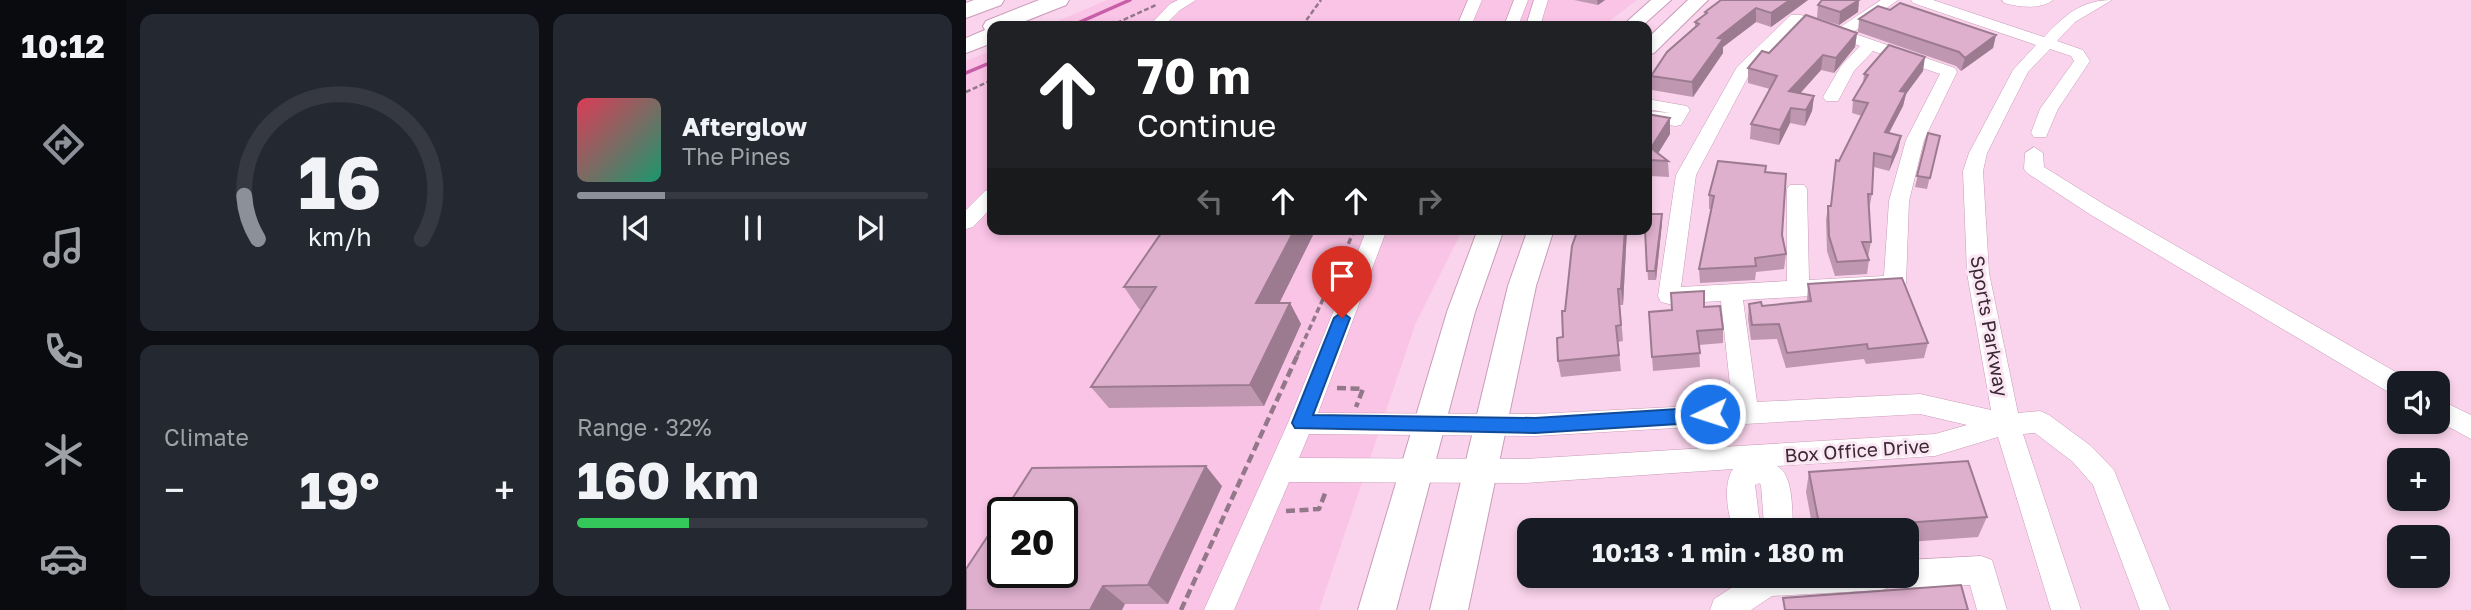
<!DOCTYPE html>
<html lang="en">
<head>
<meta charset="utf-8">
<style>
	:root { --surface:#171b24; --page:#242831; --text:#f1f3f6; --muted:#9ea1a6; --line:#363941; --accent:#8c9099 }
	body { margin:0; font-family:"Golos Text",sans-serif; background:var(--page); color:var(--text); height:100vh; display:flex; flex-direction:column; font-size:26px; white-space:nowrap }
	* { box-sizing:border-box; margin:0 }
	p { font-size:23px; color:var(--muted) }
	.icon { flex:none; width:38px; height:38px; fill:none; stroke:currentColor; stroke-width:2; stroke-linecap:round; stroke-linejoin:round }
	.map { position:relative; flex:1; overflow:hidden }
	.details { display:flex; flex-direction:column; gap:14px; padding:14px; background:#0d0f14; width:840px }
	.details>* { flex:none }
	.top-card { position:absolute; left:21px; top:21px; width:665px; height:214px; border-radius:14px; box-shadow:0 4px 10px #0003; background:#202124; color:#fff; overflow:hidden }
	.buttons { position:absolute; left:1421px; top:371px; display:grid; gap:14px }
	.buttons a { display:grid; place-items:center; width:63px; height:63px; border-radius:14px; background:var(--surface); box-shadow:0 4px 10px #0003; font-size:35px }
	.speed { position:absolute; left:21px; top:497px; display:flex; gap:14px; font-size:35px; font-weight:700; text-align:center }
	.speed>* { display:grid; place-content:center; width:91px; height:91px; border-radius:50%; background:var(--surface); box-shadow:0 4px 10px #0003; line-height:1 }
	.speed .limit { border:4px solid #111; border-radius:10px; background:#fff; color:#111 }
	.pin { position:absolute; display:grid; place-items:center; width:60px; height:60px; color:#fff; margin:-72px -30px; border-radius:50% 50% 50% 0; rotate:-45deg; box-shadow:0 0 7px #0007 }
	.pin .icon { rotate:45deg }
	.me { position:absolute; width:77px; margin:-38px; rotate:266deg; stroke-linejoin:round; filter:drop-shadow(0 0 5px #0008) }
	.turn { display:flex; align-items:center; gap:24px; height:147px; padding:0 35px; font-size:32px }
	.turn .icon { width:91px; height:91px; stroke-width:2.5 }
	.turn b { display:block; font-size:49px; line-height:60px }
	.lanes { display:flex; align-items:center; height:66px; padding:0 35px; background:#0003; justify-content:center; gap:35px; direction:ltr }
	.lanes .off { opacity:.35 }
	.big { font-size:52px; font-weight:700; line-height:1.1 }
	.details .widget { flex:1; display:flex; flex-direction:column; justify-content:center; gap:10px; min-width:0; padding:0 24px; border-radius:14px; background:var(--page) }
	.details .dial { align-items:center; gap:0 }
	.dial svg { height:182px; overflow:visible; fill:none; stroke:var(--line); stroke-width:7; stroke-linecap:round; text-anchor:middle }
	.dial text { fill:var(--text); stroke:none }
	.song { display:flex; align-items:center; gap:21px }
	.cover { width:84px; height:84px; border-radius:10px; background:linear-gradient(135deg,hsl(350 70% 55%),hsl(160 70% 35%)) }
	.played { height:7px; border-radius:4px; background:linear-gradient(90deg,var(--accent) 25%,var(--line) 25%) }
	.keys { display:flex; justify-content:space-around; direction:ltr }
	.heat { display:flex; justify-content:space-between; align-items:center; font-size:38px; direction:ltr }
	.charge { height:10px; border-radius:5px; background:linear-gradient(90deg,#34c759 32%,var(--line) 0) }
	.details .tiles { flex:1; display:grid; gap:14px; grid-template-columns:repeat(2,1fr) }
	.trip { position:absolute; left:551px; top:518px; width:402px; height:70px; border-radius:14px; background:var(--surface); box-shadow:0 4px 10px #0003; font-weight:700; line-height:70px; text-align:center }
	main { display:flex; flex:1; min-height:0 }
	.tabs { display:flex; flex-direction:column; width:126px; justify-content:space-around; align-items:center; background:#090b0e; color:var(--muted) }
	.tabs .icon { width:49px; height:49px }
	.tabs .current { color:var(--accent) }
	.tabs b { font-size:32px; color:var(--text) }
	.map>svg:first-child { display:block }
</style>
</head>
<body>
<main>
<nav class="tabs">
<b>10:12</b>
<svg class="icon current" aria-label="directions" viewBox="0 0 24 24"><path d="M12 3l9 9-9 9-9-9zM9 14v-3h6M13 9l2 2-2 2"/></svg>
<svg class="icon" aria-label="music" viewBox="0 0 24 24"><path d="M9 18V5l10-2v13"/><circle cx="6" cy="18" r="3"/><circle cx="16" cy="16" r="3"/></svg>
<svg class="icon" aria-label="phone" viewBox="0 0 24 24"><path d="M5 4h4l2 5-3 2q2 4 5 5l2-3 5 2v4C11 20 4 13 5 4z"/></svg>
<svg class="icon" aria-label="climate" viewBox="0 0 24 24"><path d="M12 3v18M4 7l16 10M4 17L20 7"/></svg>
<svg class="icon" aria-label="car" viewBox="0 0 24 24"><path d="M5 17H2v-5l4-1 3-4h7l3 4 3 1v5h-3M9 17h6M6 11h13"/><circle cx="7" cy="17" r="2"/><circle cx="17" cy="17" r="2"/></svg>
</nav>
<section class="details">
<div class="tiles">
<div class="widget dial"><svg viewBox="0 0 100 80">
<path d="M14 69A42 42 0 1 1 86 69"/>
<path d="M14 69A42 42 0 0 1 8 50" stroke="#8c9099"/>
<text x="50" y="56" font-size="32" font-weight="700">16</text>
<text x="50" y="72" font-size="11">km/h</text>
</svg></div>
<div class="widget">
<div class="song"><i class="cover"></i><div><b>Afterglow</b><p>The Pines</p></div></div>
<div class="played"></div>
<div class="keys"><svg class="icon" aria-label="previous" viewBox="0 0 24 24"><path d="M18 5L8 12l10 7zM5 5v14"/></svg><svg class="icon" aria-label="pause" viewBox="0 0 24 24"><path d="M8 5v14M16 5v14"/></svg><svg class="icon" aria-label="next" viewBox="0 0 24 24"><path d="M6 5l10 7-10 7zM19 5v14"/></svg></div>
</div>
<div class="widget"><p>Climate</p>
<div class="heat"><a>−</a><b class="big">19°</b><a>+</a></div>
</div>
<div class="widget"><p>Range · 32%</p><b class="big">160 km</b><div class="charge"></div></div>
</div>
</section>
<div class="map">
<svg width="1505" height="610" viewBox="0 0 1505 610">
	<rect width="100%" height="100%" fill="#fad4ec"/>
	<path fill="#fac4e6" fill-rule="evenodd" d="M141,0H671L637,26H80Z
		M26,50V229H497L449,325L353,610H0V61ZM37,513H96V572H37Z"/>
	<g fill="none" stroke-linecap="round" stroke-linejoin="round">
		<path stroke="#c85da8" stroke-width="3.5" d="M105,26L164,0
			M0,73L26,62"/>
		<g stroke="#c99bb8" stroke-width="1">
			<path id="minor" d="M212,0H230L214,10L198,26H183L204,4Z
				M502,0H516L505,26H491Z
				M548,0H562L552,26H538Z
				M568,0H582L574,26H560Z
				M915,0H932L886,33L989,68L991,72L958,140L943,201L940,283L937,288L929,291L777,300L791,402L954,394L1025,410L1001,273L997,171L1003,153L1047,70L1070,45L947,3L945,0H967L1078,37C1099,15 1115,0 1146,0L1109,22L1091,41L1117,50L1124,61L1092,109L1080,137H1068L1065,133L1074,109L1108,61L1105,56L1084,49L1062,72L1021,153L1017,171L1023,273L1052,413L1074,411L1083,415L1125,446L1148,470L1204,610H1174L1127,485L1107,462L1069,433L1057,434L1115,610H1085L1032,437L969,456L811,466C828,475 826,512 827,530H768C761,515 757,482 767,469L559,483L323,482L268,610H238L322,423L401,229H421L352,413L569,414L766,404L755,301L703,304L695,302L692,296L710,175L771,67L825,15H835L873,28ZM833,24L894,46L875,66L857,97L860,101H872L888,71L907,51L974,74L940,140L923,201L918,276L843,280L841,189L838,185H824L821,189V281L715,287L730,175L784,73ZM954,414L1001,425L969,434L559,459L333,458L343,434L569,436ZM793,483L795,485L798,525L793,517L789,485Z
				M1036,0H1087C1074,10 1053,7 1038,3Z
				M681,99L721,106L724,110L715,125L709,126L681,121V111L704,113L681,109Z
				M1068,147L1077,153L1078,167L1139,205L1442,379L1444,383H1433V396L1424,393L1125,215L1061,173L1058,169L1059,153Z
				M26,189V207L7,227L0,229V210L19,191Z
				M1472,399L1505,415V439L1472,421Z
				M1015,556L1026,560L1041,610H1011L1004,585L942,588L931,584L929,579L927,586L916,590L806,596L785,610H744L748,599L784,576H942V560Z"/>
		</g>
		<g stroke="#c99bb8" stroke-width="2">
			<path id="major" d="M685,0H705L676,26H656Z
				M722,0H742L688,53L681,55V39Z
				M512,229H538L509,312L430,610H392L481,312Z
				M562,229H588L570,286L502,610H464L542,286Z"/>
		</g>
		<g stroke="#c99bb8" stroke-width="2">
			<path id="highway" d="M8,0H38L35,5L0,18V3Z
				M73,0H103L100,5L47,26H26V43L0,53V38L19,30L17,26L20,21Z"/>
		</g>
		<path stroke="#937889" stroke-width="2.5" stroke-dasharray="5 2.5" stroke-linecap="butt" d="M144,26L190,5
			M336,26L355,0
			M0,92L26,80"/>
		<path stroke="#937889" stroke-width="3.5" stroke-dasharray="6 3.5" stroke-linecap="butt" d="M331,356L389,229"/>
		<path stroke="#937889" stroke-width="4.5" stroke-dasharray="9 4.5" stroke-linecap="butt" d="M371,388L397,389L390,407
			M320,511L353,509L360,491
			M215,610L332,354"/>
		<use href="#minor" fill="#fff" fill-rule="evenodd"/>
		<use href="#major" fill="#fff" fill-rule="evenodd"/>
		<use href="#highway" fill="#fff" fill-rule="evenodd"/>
	</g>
	<path fill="#c097b1" d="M608,0H639L632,5Z
		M842,0L805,27L790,22L757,47V53L727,97L686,90L685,76L729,27V22L739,14V12Z
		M893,0L892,12L873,25L851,18L852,5Z
		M924,10L1030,35L1027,48L995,71L990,66L892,32L893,19Z
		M891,33L889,47L868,73L855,70L834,93L848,96L846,111L839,126L824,123L813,145L784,139L785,124L804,89L782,83V68L803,53Z
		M957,71L940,94L937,106L923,133L935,136L932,150L923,171L908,167L906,194L903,209L905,242L902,257L903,260L901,274L869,276L861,251L860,220L862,206H865L873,161L896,116L886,113L887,100L897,83L898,74Z
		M681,114L704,134L692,153L702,161L703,177L684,176L681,187Z
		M962,133L974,136L961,189L949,187Z
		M800,166V172L816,235L820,254L818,269L790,272L789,280L734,283L733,269L745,209H743V195Z
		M696,214V223L690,280H682L679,229Z
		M350,229L313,303H324L335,324L298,406L143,408L125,387L176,309H173L158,287Z
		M612,229H661L657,305H654L657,341L652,342L655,371L595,377L592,361L597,337L599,311Z
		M842,284L962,343L958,358L900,364L898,359L820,368L811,339L785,340L782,319L783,304L796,306L841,301Z
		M683,312L757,329V343L733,345L734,367L687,371Z
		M843,472L1021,517L1012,537L942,542V530H847L840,492Z
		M256,486L202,604H159L0,610Z"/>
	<path fill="#9c7b90" d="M631,0H639L632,5Z
		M824,0H842L805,27V13Z
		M893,0L892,12L873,25L874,12Z
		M790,8V22L757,47V53L727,97L726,82L752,38Z
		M891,33L889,47L868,73L870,58Z
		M1030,35L1027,48L995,71L999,58Z
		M857,55L855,70L822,107L823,91Z
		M959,57L957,71L940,94L937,106L916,146L919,132L934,91Z
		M848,96L846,111L839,126L840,110Z
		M825,108L824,123L813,145L814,130Z
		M704,118V134L688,160L685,148Z
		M935,136L932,150L923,171L926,157Z
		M683,160L684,176L681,187V168Z
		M696,214V223L690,280L689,271Z
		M329,229H350L303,324L290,303Z
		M659,229H661L657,305L655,289Z
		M324,303L335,324L298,406L284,385Z
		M240,466L256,486L202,604L182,585Z
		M137,586L159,604L156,610H124Z"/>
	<path fill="#dfb0ce" stroke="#9c7b90" stroke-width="2" d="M755,0H824L805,13L790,8L752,38L757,39L726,82L685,76L701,52L733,24L729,22L741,13L739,12Z
		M856,0H893L874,12L852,5Z
		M934,3L1030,35L999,58L993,52L893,19L912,6L924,10Z
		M840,15L891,33L870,58L857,55L823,91L848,96L840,110L825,108L814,130L785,124L811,76L782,68L796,51L803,53Z
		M923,45L959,57L934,91L940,92L919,132L935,136L926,157L908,153L906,194H902L905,242H896L903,260L871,262L863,236L862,206H865L870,160L873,161L902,103L887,100L902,75L898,74Z
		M681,114L704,118L685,148L702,161L683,160L681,168Z
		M962,133L974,136L964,178L951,176Z
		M752,161L800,166L799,172L820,174L816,235L820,254L789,258L790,266L733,269L748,196L743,195Z
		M681,214H696L689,271H681L679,229H681Z
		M198,229H329L290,303H324L284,385L125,387L190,287H158Z
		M612,229H659L655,289H652L655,325L650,326L653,355L592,361L591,338L597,337L596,311H599L606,246Z
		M936,278L962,343L902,349L901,344L821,353L813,324L786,325L783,304L795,302L796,306L845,301L842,284Z
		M738,291V307L754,306L757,329L731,331L734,353L686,357L683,312L706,310L705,293Z
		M1002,461L1021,517L854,529L843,472Z
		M240,466L182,585L137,586L124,610H0V569L37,513V572H96V513H37L66,468Z
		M995,585L1002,610H819L817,598Z"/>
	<path fill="#1a73e8" stroke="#114b97" stroke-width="2" d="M376,312L384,318L347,415L569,418L744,407L751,409L753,414L751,419L744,422L569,433L329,428L326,423L368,318Z"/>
	<g text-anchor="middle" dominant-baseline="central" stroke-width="6" stroke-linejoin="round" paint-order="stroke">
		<g font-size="19" fill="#3a2834" stroke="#fbe7f3">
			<text transform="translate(1024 326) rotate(80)">Sports Parkway</text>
			<text transform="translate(891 450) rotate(-4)">Box Office Drive</text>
		</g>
	</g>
</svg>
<div class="buttons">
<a><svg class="icon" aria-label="sound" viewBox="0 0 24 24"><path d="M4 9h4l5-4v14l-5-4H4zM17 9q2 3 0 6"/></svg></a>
<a>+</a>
<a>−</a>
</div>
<div class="speed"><div class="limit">20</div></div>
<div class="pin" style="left:376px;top:318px;background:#d93025"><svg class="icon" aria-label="arrive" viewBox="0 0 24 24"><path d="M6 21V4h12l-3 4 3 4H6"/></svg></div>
<svg class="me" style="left:744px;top:414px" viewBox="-20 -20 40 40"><circle r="17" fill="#1a73e8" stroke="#fff" stroke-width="3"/><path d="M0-11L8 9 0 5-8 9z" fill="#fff"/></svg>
<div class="trip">10:13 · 1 min · 180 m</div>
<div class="top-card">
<div class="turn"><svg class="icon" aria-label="ahead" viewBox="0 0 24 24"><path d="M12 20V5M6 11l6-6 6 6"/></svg><div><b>70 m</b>Continue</div></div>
<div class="lanes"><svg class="icon off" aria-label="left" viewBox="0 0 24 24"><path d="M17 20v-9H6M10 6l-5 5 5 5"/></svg><svg class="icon" aria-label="ahead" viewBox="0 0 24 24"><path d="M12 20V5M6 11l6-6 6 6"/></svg><svg class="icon" aria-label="ahead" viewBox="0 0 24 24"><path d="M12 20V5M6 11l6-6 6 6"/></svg><svg class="icon off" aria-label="right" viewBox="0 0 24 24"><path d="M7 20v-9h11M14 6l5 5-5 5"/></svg></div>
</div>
</div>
</main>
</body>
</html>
